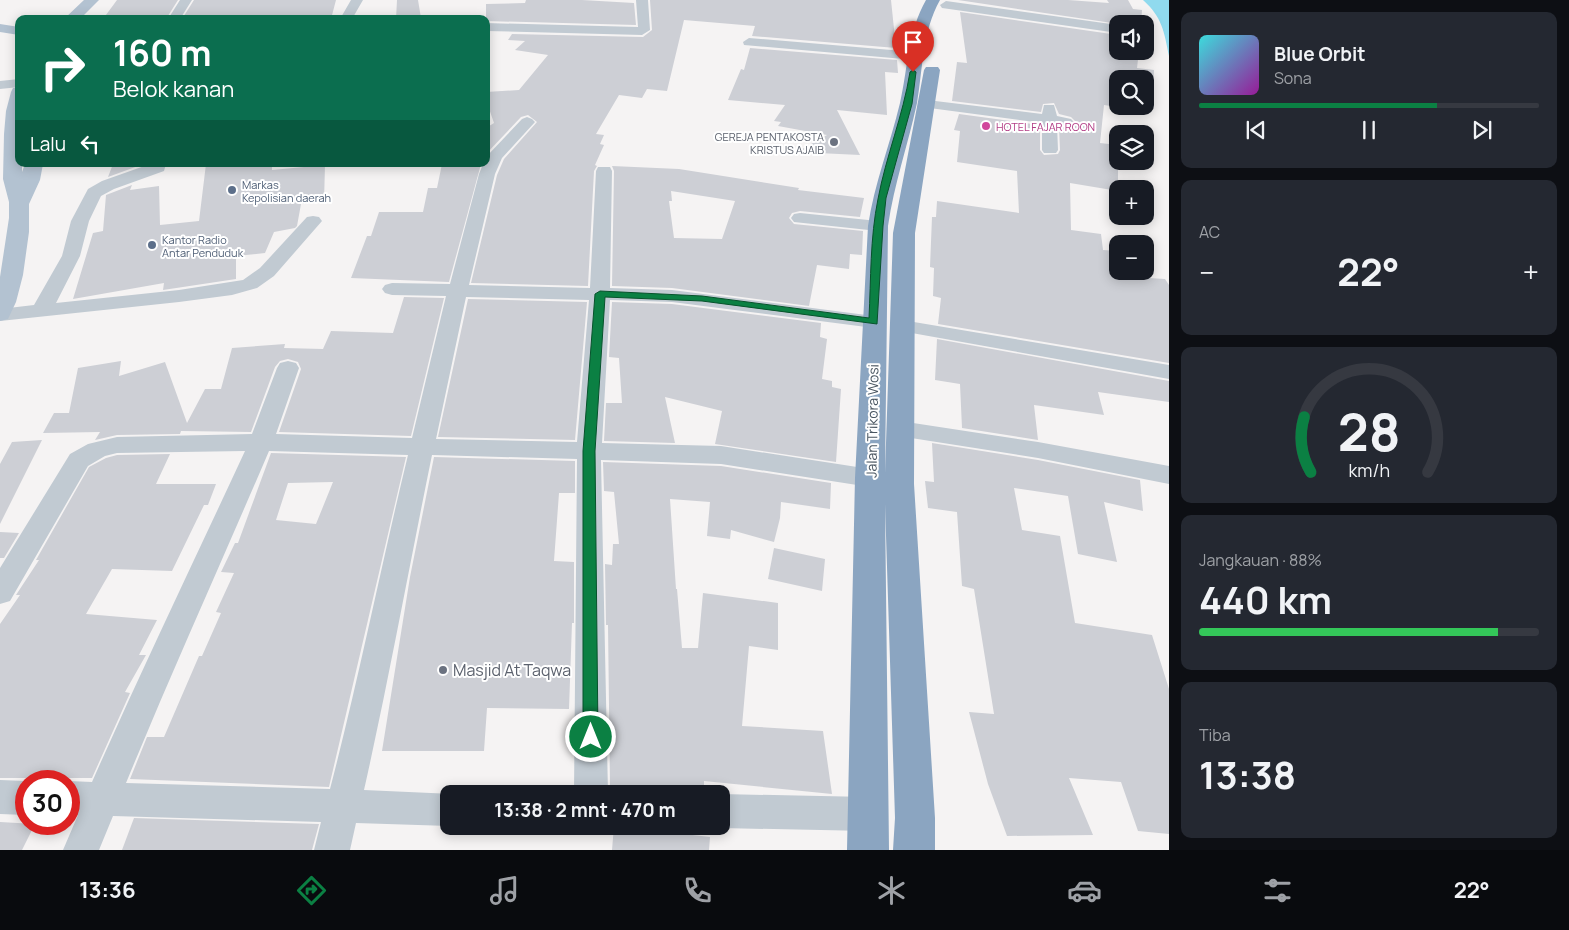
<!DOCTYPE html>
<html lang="id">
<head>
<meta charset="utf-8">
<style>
	:root { --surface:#171b24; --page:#242831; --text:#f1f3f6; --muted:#9ea1a6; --line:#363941; --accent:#0b8043 }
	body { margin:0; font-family:Manrope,sans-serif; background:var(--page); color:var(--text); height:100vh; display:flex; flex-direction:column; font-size:19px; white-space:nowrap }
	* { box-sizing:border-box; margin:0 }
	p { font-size:16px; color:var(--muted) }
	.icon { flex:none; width:28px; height:28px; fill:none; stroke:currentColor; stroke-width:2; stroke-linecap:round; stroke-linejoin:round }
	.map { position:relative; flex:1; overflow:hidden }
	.sheet { display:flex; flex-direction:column; gap:12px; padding:12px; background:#0d0f14; width:400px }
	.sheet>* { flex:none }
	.banner { position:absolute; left:15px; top:15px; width:475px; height:152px; border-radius:10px; box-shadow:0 2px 12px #0003; background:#0b6e4f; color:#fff; overflow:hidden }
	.buttons { position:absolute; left:1109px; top:15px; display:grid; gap:10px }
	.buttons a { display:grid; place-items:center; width:45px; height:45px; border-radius:10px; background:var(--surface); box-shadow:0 2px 12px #0003; font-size:25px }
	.speed { position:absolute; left:15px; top:770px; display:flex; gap:10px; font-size:25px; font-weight:700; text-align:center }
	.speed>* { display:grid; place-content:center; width:65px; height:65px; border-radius:50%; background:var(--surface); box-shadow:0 2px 12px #0003; line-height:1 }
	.speed .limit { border:8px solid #d22; background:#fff; color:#111 }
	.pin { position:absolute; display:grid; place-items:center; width:42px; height:42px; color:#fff; margin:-51px -21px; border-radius:50% 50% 50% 0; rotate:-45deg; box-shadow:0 0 5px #0007 }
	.pin .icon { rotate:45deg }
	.me { position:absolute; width:55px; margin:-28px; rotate:0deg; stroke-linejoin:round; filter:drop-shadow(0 0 4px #0008) }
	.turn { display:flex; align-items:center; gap:18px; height:105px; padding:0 15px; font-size:22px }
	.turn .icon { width:65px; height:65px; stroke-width:2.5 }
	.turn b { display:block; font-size:35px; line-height:42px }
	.then { display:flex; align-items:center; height:48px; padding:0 15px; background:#0003; gap:10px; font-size:19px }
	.big { font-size:38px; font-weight:700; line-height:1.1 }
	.sheet .widget { flex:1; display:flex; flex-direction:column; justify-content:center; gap:8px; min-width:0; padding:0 18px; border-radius:10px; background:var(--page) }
	.sheet .dial { align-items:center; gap:0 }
	.dial svg { height:130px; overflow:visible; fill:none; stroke:var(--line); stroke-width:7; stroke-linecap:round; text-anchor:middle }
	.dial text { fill:var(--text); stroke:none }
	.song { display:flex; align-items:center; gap:15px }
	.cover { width:60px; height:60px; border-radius:8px; background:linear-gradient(135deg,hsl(180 70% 55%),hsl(300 70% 35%)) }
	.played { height:5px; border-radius:2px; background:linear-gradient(90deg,var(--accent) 70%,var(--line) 70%) }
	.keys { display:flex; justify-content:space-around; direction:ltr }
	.heat { display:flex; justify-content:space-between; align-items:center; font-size:28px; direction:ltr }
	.charge { height:8px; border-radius:4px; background:linear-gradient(90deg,#34c759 88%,var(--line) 0) }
	.trip { position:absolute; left:440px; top:785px; width:290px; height:50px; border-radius:10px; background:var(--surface); box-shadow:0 2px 12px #0003; font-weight:700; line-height:50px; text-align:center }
	.tabs { display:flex; height:80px; justify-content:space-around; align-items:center; background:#090b0e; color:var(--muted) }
	.tabs .icon { width:35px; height:35px }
	.tabs .current { color:var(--accent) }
	.tabs b { font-size:22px; color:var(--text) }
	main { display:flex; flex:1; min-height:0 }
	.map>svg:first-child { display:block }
</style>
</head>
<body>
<main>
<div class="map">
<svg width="1169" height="850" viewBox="0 0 1169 850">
	<rect width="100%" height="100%" fill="#f5f3f3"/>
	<path fill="#90daee" d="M1143,0H1169V56C1164,31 1162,17 1143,0Z"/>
	<path fill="#cdcfd5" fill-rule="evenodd" d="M117,0H178L166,19H103Z
		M194,0H336L331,19H182Z
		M397,0H418L421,18L396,19Z
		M526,0H582L634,3L636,25L486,21V4L525,3Z
		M650,0H891L896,48L752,36L755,26L684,20L667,91L647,89L642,98L619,95L596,134L604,135L600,144L604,145L595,165L597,166L594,171L588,286L471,283L497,175L504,159L537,122L528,115L521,117L486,154V128L494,123L486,100V92L519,90L548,55L515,50L525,41L508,40L512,34L643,37L652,30Z
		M958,0H1068L1109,3L1107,0H1128L1133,9L1142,10L1141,24H1119Z
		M960,12L1118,35V51H1139L1137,68L1154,70L1153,100L1145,98V79H1118V106H1136L1137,110L1104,105L1100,143L1118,145V191L1070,183L1071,230L1101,234L1103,250L1118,251V276L1165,279L1169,285V363L938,324L941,298L933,296L934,268L930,267L932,217H936L937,201L1019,213L1017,171L957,162L960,131L954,130L959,114L1040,125V150L1044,155L1058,154L1060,150L1059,127H1071L1076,122L1071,117L1059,114L1054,103L1043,104L1041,112L952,101L957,62L967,63Z
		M750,48L897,60L898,73L885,72L887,115L837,110L860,155L797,152L827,135L778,126L781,122L774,121L785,105L728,100L741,69L744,70Z
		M113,164H139L138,166L108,177Z
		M206,164H272V170L325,165L324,202L301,204L297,226L295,228L274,232L265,253L236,256V279L163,290L164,283L73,299L93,233L103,231L106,195L132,185L130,190L159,186L160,225L199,221Z
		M442,164H481L449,282L351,278L367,236H371L379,212H423L428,188H437Z
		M612,166L679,169L799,188L798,190L864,198L860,217L800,211L792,213L789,218L794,224L863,231L862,255L850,254L849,269L817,265L809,306L672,288L612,286L614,171ZM671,191L735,201L722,239L674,238L669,201H672Z
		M404,297L444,298L411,436L279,432L301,369L298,362L288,359L280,361L275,367L251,432L181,431L180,434L117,435L95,440L100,432L43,433L54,413H69L78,368L121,361L119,376L165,362L187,423L205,389H221L232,348L285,344L284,348L323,349L331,331L393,333Z
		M468,299L587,302L575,440L438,437Z
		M612,302L672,304L821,323L820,337L827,339L822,379L832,381V387L841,389L836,462L715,444L722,411L665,397L675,443L604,441L606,403H622L619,358L609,357Z
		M937,339L1169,381V402L1098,392L1104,415L1034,405L1038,440L962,428L960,384L935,380Z
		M42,440L0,524V464L12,442Z
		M932,443L1038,460L1140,480L1143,511L1104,502L1117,562L1078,554L1068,496L1014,488L1022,530L1060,536L1075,623L1152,635L1169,689V834L1138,831L1121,782L1069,778L1093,835L1007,836L988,784L969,712L994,714L974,589L962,586L957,512L928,508L925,481L934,482Z
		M271,453L406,457L329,787L130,779L147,737H164L199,656H202L221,613L216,612L234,573L221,572L235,543H238ZM333,482L316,524L276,520L288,483Z
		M170,454L156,484H216L208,505H204L172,571L112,569L86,614L157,620L139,655H146L125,692L130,693L92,778H0V624L20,595H16L39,560H36L89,467L106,458L117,455Z
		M434,457L575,461V493H559L554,561L574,562V623H572L569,709L487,708L484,751H382L410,577Z
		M603,462L721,466L831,483L830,509L781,502L780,518L774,542L731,530L730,539L707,536L710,502L670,499L676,589H677L682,648H698L703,593L778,603V650L749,646L742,726L823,731L832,794L704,781V788L610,786L608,625H606L605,564L612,565L613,544H619L614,492L604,491Z
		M0,532L19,533L4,558H0Z
		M774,548L825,559L822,591L768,579Z
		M134,818L319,824L312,850H122Z
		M0,822L35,824L22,850H0Z
		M614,826L710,837L709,850H612Z"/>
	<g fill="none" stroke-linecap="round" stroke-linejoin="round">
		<path fill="#c1cad2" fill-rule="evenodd" d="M180,0H192L180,19H168Z
			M351,0H363L352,19H340Z
			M636,0H648L650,30L642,35L486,31V23L638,27Z
			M946,1L1118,25V33L942,8L940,5Z
			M749,38L915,52L922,56L915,60L744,45L743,42Z
			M19,79V87L0,89V81Z
			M927,100L1042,114L1044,105H1054L1057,116L1071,119L1074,122L1071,125H1057L1058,150L1056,153H1044L1042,150V123L922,107L920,104L922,101Z
			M527,117L532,119L535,122L502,158L495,174L469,285L590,288L596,171L598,167H610L612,171L610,288L672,290L874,316L881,318L884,322L881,326L874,328L672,302L610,300L602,443L721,446L870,469L879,472L883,478L879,484L870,487L721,464L601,460L608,794H574L577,459L432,455C409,567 389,679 364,790L453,794H449V826L356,823L350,850H314L321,822L113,816L99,850H63L78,815H69V781L92,782C141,671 194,561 245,451L117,453L105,456L88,466L10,601L0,604V568L70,454L88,444L117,437L252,434L277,368L280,363L288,361L296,363L299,368L276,434L412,438L446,296L392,295L385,293L382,289L385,285L392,283L450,284L479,174L483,164H486L487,156L522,119ZM466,297L589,300L577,442L436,439ZM269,451L408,455C381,566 359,678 330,789L126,783C172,671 222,561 269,451Z
			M150,164H166L164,171L114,189L101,196L89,221L80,256L56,303L179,290L243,280L260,268L307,217L313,216L319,217L322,221L274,276L257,288L232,295L179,302L0,321V309L34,305L62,256L71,221L88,189L102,181Z
			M800,213L878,221L884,222L887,226L884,230L878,231L794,222L791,218L794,214Z
			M902,320L1169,365V379L895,330L892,326L895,322Z
			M900,421L1038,442L1169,466V484L1038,458L892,435L888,429L892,423Z
			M0,780L26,781V815L0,814Z
			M721,794L868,797L880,802L885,814L880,826L868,831L721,828L717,826H721Z"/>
		<path fill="#b3c2d1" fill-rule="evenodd" d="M84,0H99L80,19H64Z
			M0,24L19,27V35L0,32Z
			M19,87V164H22V172L25,164H43L40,180L29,204V232L23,275L16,302L8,319L0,321V277L9,218V202L3,179L4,134L6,111L11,92L13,88Z"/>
		<path fill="#8ba5c1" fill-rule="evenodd" d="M926,0H940C922,32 923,69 917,103C908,145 894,184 888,226L885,473L893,233L924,70L926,67H938L940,70L915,233L914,484L935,818V850H893L895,818L885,504L889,850H847L855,478L868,226C874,184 890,145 900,103C908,68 908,31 926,0Z"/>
	</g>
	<path fill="#0b8043" stroke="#07532c" d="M913,70L916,72L912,104L886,198L883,226L877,324L702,301L605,297L595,451L598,737L596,742L591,744L585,742L583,737V451L595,294L600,291L702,296L869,318C871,279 870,238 878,199C886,156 903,116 910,72Z"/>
	<circle fill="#d1479c" stroke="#fff" stroke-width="2" cx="986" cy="126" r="5"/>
	<g fill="#6b7280" stroke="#fff" stroke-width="2">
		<circle cx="834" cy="142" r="5"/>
		<circle cx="443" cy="670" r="5"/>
	</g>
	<g fill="#5c6f8a" stroke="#fff" stroke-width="2">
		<circle cx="232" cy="190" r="5"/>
		<circle cx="152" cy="245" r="5"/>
	</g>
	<g text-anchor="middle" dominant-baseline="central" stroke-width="4" stroke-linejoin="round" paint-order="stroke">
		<g font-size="11" fill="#b23c85" stroke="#fff" text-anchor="start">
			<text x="996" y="126">HOTEL FAJAR ROON</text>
		</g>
		<g font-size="11" fill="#5b616d" stroke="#fff" text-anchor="end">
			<text x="824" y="136">GEREJA PENTAKOSTA<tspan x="824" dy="13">KRISTUS AJAIB</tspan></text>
		</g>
		<g font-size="11" fill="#4e5e75" stroke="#fff" text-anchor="start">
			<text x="242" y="184">Markas<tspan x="242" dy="13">Kepolisian daerah</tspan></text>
			<text x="162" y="239">Kantor Radio<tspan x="162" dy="13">Antar Penduduk</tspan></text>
		</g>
		<g font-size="14" fill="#4a5661" stroke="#fff">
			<text transform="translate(872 421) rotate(-89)">Jalan Trikora Wosi</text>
		</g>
		<g font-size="16" fill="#5b616d" stroke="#fff" text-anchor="start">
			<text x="453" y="670">Masjid At Taqwa</text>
		</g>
	</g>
</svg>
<div class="buttons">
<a><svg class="icon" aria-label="sound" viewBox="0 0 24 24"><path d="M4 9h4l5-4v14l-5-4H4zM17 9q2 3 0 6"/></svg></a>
<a><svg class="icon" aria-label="search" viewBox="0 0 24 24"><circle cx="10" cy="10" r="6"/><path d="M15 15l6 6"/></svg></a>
<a><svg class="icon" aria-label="layers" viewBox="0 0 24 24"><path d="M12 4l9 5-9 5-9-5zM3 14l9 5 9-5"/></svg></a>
<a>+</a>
<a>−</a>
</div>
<div class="speed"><div class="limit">30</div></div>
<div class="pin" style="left:913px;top:72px;background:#d93025"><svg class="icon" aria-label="arrive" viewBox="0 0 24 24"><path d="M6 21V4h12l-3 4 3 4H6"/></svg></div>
<svg class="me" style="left:591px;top:737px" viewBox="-20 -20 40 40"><circle r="17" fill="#0b8043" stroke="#fff" stroke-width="3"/><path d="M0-11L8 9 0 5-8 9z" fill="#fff"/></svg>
<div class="trip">13:38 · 2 mnt · 470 m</div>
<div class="banner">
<div class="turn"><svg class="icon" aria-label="right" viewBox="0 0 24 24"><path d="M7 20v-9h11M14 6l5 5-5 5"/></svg><div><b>160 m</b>Belok kanan</div></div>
<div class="then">Lalu<svg class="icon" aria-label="left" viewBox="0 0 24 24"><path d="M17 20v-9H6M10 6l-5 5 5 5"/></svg></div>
</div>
</div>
<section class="sheet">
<div class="widget">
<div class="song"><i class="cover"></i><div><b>Blue Orbit</b><p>Sona</p></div></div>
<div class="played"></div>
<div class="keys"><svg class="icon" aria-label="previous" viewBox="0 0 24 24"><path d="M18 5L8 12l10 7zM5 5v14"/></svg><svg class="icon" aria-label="pause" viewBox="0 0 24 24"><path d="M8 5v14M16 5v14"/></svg><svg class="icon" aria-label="next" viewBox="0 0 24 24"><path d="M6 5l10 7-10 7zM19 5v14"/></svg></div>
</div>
<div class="widget"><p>AC</p>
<div class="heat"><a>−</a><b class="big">22°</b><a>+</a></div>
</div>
<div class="widget dial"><svg viewBox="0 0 100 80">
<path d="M14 69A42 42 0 1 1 86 69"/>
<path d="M14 69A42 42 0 0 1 10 35" stroke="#0b8043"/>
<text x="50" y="56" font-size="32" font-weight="700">28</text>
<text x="50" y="72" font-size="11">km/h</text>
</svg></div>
<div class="widget"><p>Jangkauan · 88%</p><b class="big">440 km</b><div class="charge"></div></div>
<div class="widget"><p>Tiba</p><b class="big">13:38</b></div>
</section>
</main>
<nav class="tabs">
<b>13:36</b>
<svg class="icon current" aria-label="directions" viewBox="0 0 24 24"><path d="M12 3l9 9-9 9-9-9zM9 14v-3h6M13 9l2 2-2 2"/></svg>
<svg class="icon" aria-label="music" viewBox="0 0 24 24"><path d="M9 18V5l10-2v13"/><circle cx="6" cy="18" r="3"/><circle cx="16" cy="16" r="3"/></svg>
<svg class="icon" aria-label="phone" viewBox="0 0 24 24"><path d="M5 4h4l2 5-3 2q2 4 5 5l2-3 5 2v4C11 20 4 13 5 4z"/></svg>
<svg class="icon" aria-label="climate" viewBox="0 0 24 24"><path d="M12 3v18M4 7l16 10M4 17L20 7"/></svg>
<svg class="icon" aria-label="car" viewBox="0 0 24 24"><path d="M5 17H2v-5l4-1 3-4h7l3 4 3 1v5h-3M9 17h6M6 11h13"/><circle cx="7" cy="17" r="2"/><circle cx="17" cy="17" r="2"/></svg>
<svg class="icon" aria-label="filters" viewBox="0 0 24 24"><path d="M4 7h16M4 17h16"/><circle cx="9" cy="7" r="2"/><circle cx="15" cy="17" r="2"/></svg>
<b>22°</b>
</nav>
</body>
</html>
